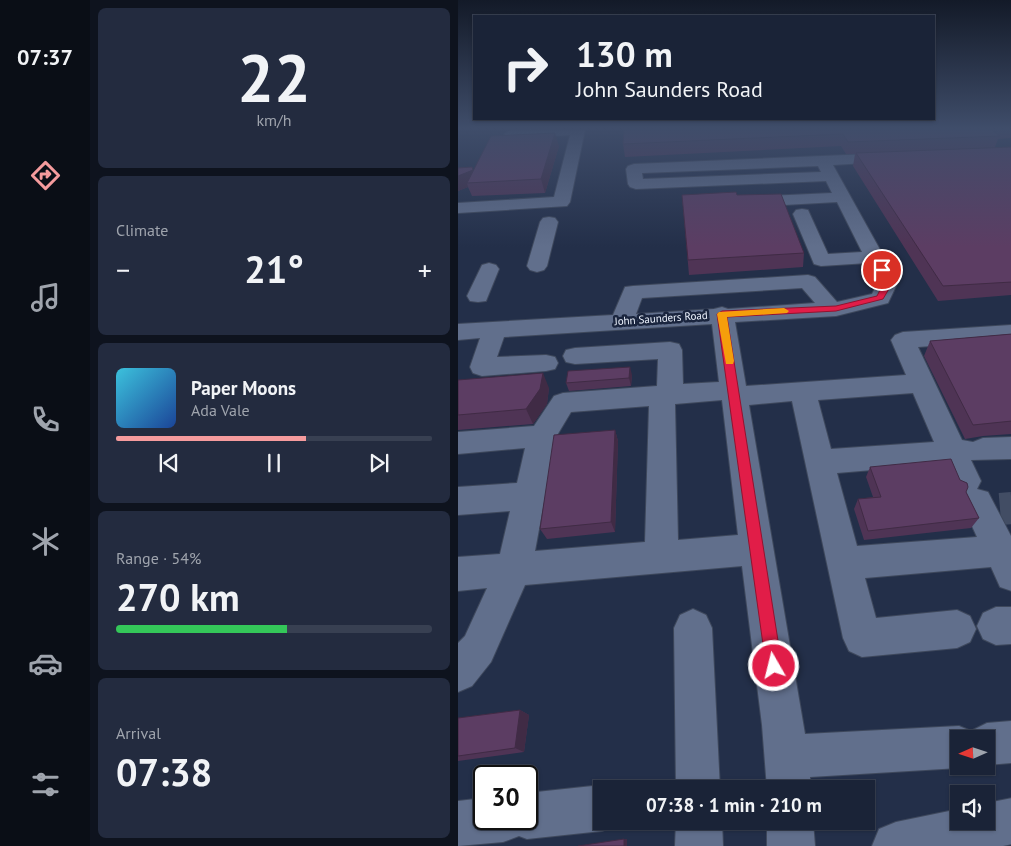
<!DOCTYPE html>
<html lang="en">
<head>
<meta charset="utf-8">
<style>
	:root { --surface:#1a2337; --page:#232b3f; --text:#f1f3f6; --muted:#9fa4ad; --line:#384052; --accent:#f59b9d }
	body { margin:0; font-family:"PT Sans",sans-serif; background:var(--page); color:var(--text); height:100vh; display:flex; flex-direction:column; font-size:19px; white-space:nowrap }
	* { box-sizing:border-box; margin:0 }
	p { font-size:16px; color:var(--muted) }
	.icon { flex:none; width:28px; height:28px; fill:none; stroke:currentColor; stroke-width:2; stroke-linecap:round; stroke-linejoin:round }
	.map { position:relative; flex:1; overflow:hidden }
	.drawer { display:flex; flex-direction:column; gap:8px; padding:8px; background:#0e131e; width:368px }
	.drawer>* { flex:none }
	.hud { position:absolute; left:15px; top:15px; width:462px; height:105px; border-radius:0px; box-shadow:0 1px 4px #0004,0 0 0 1px var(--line); background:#1a2337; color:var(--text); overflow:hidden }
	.needle { width:32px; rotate:267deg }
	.buttons { position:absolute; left:492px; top:730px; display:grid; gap:10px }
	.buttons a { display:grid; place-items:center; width:45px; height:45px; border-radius:0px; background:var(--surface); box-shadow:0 1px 4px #0004,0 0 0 1px var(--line); font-size:25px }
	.speed { position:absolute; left:15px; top:765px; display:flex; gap:10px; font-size:25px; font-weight:700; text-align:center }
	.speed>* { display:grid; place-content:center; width:65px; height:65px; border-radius:50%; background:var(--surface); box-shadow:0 1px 4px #0004,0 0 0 1px var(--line); line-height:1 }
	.speed .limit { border:2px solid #111; border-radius:8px; background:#fff; color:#111 }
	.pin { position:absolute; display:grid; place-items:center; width:42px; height:42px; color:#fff; margin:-21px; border:2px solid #fff; border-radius:50%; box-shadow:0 1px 5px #0007 }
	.me { position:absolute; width:55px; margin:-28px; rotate:352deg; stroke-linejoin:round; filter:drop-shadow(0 0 4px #0008) }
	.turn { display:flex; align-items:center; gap:18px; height:105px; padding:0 20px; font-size:22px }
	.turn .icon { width:65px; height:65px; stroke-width:2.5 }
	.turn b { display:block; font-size:35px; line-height:42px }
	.big { font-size:38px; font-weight:800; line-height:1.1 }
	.drawer .card { flex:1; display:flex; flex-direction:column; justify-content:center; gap:8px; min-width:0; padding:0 18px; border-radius:8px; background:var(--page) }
	.drawer .dial { align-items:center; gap:0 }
	.dial b { font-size:65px; line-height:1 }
	.song { display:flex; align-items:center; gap:15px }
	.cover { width:60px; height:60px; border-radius:8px; background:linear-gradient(135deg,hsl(190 70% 55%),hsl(220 70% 35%)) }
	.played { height:5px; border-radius:2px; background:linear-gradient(90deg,var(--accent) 60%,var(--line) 60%) }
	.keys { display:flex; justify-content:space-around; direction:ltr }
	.heat { display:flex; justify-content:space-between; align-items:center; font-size:28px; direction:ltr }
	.charge { height:8px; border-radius:4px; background:linear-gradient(90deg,#34c759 54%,var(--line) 0) }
	.trip { position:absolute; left:135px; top:780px; width:282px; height:50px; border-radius:0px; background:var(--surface); box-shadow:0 1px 4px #0004,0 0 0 1px var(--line); font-weight:800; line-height:50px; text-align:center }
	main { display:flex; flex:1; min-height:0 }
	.menu { display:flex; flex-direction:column; width:90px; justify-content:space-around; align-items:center; background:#0a0e16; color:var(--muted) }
	.menu .icon { width:35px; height:35px }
	.menu .on { color:var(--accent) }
	.menu b { font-size:22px; color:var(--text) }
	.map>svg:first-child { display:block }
</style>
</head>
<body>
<main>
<nav class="menu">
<b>07:37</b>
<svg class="icon on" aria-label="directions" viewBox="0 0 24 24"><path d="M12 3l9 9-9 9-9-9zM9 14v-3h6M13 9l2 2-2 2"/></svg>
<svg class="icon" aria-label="music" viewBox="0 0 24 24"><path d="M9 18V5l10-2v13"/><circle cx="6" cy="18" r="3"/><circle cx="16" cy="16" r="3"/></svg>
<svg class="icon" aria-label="phone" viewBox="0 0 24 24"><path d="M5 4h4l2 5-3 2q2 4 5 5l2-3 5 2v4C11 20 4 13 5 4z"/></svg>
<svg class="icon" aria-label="climate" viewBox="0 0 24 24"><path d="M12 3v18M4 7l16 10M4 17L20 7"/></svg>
<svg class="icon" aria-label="car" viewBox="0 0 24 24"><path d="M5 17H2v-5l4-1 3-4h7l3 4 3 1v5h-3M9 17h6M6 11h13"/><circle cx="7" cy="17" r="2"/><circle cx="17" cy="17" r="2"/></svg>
<svg class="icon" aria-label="filters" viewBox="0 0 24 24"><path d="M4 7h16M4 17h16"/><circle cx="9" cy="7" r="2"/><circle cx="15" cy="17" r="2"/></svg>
</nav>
<section class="drawer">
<div class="card dial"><b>22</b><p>km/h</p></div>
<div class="card"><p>Climate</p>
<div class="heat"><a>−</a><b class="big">21°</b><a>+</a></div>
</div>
<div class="card">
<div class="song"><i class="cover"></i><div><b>Paper Moons</b><p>Ada Vale</p></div></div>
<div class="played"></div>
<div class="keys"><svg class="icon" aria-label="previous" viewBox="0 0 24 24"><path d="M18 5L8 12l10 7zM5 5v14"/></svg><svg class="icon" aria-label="pause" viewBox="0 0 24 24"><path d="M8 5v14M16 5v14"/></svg><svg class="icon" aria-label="next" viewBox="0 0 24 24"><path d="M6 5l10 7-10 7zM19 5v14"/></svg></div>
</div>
<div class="card"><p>Range · 54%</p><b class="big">270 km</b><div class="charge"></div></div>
<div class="card"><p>Arrival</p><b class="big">07:38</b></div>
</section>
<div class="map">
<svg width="554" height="846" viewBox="0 0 554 846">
	<rect width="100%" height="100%" fill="#232f49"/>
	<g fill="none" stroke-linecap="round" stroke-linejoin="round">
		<path stroke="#424d64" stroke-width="32" stroke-dasharray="32 16" stroke-linecap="butt" d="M542,509L554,508"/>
		<g stroke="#3e485c" stroke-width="2">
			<path id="minor" d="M74,129L127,130L112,202L109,206L0,213V203L96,197L112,135L53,138L46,134L53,130Z
				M435,153L440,155L443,158L440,161L375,165L440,282L430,303L378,316L277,322L288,386L448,375L433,340L437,335L445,332L554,325V340L460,347L504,440L515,442L525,438L554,437V459L513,460L523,481L519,489L530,492L554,538V591L542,587L533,567L407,578L418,618L499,610L512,616L518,629L512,642L499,648L404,657L391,651L385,638L334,401L291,405L347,734L501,726L513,731L529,723L554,721V763L529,765V739H501V766H506L501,768L352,777L353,789H309L304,725L284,566L67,585L33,662L14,686L0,692V643L7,636L29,588L0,591V557L42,554L52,511L0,515V487L59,483L67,448L0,454V432L76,426L96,396L105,393L199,386L200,359L117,364L108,362L105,356L108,350L117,348L212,342L221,344L224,350L225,384L261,382L254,324L46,337L39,357L88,355L97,357L100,363L97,369L88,371L24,376L15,373L12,367L22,338L0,340V324L155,315L167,287L175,286L350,275L357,277L379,302L414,294L420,282L410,263L363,266L356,264L335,214L338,210L344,209L350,210L370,254L404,252L379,202L291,207L285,206L282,202L285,198L291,197L374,193L368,181L178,189L172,187L170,184L168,169L170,166L176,164ZM360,166L363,172L185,179L184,173ZM344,288L357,303L270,309L264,307L256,309L178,314L184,298ZM455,393L476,442L373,449L360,400ZM264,400L280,535L220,540L217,404ZM191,406L187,542L77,551L98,437L113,412ZM486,464L497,490L507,494L503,502L519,537L399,546L379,473Z
				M91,217L97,218L100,222L89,266L86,270L79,272L72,270L69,266L82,222L85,218Z
				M31,263L38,265L41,269L28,301L20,302L12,301L9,296L24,265Z
				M538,607H554V644L538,645L525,639L519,626L525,613Z
				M235,609L248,615L254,628L262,789H218L216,628L222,615Z
				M144,785L152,789H144V821H161L160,824L144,831L69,839L61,836L45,842L0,846V801L26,798V819H69V793Z
				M554,798V844L545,846H414L421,829L438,822L501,809V821H529V803Z
				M218,821H264L265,846H217Z
				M309,821H355L357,846H309Z"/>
		</g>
		<use href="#minor" fill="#616f8c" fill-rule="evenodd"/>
	</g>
	<path fill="#4f3455" d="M166,129H554V138L540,139L537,147H554V295L480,301L395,166L397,154H388L383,146L167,157L165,144Z
		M101,146L87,193L14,196L10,187L0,191V168L14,167L15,170Z
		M224,195H279L346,253L345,267L231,275Z
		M554,334V434L525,436L507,439L466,356L472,341Z
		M174,375L173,386L111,391L108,383Z
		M0,380L91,388L89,404L75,424L0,430Z
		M157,430L160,441L157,532L89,539L82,529Z
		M412,467L502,480L521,518L513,528L406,540L396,509L400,499L415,497L408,477Z
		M62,710L71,715L66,752L0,761V718Z"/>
	<path fill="#402b45" d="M97,133L101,146L87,193L83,179Z
		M14,167L20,183V182L9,183L10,187L0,191V176Z
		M172,367L174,375L173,386L171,378Z
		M85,373L91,388L89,404L75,424L68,409Z
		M157,430L160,441L157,532L153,522Z
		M62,710L71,715L66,752L57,748Z
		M166,839H169V846H166Z"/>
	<path fill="#5c3d63" stroke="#402b45" d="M166,129H533L542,136L390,142L385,134L165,144Z
		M97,133L83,179L9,183L33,136Z
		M554,147V282L485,286L398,153Z
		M14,167L15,170L0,176V168Z
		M278,192L279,195L323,194L346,253L230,260L224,195Z
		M554,334V421L515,425L472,341Z
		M172,367L171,378L108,383L110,371Z
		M85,373L82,389L68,409L0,415V380Z
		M157,430L153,522L82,529L96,435Z
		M493,459L502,480L509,483L510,487L508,492L521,518L410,531L400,499L423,497L412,467Z
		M62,710L57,748L0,756V718Z
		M166,839V846H120Z"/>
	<linearGradient id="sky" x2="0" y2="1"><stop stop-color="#131a28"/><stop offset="0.52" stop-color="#3f4d6a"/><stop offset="1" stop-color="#3f4d6a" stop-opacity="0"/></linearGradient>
	<rect width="554" height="247" fill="url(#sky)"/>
	<path fill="#e11d48" stroke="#92132f" d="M424,267L427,268L435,282L425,299L378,311L269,317L324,666L322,672L316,674L311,672L308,666L259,314L264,311L378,306L419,296L426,282L420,270Z"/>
	<path fill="#f59e0b" d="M326,308L331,311L329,313L269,317L276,361L275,364H268L259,314L261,312Z"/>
	<g text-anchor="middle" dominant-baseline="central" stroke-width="5" stroke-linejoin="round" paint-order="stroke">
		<g font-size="11" fill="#eff5ff" stroke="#1a253e">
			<text transform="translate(203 318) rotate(-4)">John Saunders Road</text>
		</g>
	</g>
</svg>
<div class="buttons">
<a><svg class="needle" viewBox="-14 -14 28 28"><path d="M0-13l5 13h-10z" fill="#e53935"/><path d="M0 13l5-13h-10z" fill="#9fa4ad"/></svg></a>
<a><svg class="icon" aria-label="sound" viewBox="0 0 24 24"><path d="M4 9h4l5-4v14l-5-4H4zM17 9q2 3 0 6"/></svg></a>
</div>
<div class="speed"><div class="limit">30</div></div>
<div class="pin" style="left:424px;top:270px;background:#d93025"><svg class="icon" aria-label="arrive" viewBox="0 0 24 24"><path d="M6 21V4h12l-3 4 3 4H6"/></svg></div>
<svg class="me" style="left:316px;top:666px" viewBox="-20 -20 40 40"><circle r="17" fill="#e11d48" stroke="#fff" stroke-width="3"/><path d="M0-11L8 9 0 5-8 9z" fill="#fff"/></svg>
<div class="trip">07:38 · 1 min · 210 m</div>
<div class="hud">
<div class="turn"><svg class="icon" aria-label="right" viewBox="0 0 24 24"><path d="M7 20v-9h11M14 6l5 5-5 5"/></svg><div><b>130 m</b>John Saunders Road</div></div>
</div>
</div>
</main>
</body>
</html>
